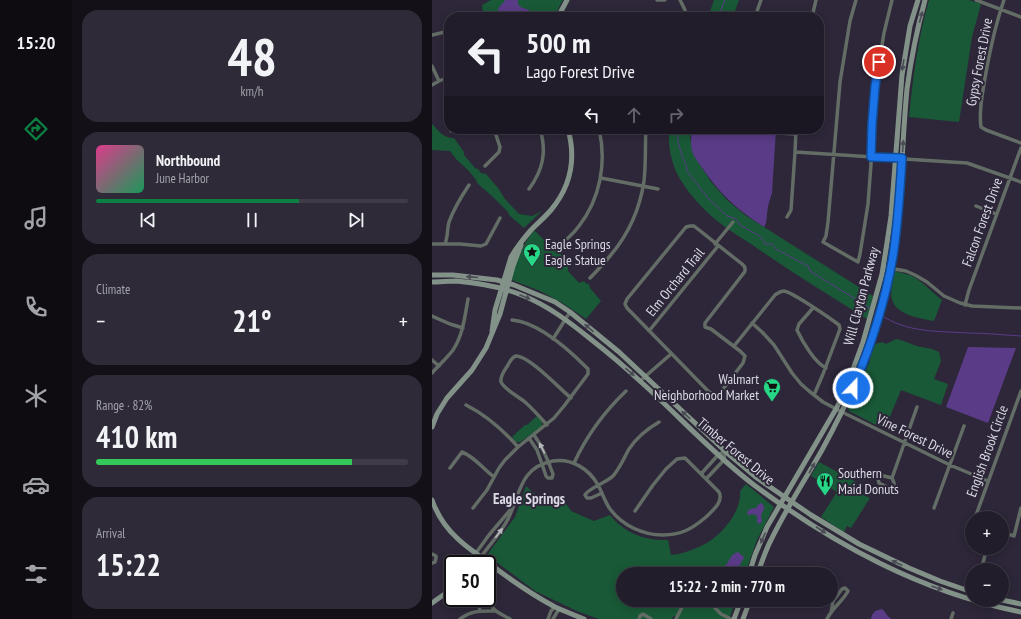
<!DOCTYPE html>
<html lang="en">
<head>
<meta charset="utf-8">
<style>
	:root { --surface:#221d2b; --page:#2e2a37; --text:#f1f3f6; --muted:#a2a2a9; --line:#3f3b47; --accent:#0b8043 }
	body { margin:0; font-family:"PT Sans Narrow",sans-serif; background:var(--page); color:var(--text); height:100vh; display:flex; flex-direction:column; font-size:15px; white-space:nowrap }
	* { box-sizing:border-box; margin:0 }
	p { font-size:13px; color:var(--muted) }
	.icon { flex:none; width:22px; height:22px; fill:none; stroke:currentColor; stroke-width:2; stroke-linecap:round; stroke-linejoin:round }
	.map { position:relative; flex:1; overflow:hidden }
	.panel { display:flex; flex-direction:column; gap:10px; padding:10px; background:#131018; width:360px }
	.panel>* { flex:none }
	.top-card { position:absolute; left:12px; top:12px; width:380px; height:122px; border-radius:16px; box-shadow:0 2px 10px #0003,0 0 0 1px var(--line); background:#221d2b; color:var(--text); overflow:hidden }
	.fabs { position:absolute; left:533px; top:511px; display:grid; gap:8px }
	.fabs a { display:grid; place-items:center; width:44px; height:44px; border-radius:50%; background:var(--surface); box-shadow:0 2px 10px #0003,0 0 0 1px var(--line); font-size:20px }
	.speed { position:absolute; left:12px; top:555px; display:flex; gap:8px; font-size:20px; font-weight:700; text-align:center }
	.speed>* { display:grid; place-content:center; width:52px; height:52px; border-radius:50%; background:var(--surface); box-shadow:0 2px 10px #0003,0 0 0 1px var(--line); line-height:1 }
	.speed .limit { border:2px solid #111; border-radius:6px; background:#fff; color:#111 }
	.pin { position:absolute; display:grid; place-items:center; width:34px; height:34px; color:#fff; margin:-17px; border:2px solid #fff; border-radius:50%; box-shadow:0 1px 4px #0007 }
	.me { position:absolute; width:44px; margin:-22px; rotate:22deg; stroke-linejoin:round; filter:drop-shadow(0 0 3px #0008) }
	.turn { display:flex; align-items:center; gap:14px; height:84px; padding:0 16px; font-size:18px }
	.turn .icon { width:52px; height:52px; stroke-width:2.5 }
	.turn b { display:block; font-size:28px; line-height:34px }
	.lanes { display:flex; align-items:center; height:38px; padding:0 16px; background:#0003; justify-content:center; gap:20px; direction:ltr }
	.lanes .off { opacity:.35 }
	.big { font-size:30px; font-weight:800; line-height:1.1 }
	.panel .card { flex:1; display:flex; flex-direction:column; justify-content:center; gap:6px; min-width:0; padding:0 14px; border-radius:16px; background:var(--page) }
	.panel .dial { align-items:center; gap:0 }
	.dial b { font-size:52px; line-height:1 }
	.song { display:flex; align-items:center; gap:12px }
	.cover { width:48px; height:48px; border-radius:6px; background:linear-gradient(135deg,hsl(330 70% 55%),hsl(150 70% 35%)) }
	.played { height:4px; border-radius:2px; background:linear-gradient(90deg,var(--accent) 65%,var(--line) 65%) }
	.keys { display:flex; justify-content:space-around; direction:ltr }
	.heat { display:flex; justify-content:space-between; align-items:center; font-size:22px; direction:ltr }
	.charge { height:6px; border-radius:3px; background:linear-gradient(90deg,#34c759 82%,var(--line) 0) }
	.trip { position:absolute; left:184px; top:567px; width:222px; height:40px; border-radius:20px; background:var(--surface); box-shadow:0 2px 10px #0003,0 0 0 1px var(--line); font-weight:800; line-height:40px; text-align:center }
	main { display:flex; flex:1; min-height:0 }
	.tabs { display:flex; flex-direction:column; width:72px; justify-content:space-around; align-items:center; background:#0e0c11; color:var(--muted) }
	.tabs .icon { width:28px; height:28px }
	.tabs .selected { color:var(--accent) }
	.tabs b { font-size:18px; color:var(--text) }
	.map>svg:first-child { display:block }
</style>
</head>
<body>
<main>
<nav class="tabs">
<b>15:20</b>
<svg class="icon selected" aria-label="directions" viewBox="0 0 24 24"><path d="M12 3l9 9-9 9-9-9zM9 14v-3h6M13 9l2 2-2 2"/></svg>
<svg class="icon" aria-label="music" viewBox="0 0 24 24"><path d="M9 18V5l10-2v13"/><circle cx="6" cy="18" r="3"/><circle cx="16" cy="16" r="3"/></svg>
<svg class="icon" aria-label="phone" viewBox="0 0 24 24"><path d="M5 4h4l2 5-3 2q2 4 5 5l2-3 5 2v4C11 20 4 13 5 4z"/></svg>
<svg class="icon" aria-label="climate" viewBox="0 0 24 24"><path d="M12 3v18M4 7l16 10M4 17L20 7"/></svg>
<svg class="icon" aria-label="car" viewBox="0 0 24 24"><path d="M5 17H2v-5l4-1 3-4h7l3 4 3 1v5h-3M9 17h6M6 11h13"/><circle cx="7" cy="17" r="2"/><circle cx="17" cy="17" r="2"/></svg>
<svg class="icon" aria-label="filters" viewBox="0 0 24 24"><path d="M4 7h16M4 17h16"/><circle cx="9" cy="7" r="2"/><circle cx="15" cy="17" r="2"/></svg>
</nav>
<section class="panel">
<div class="card dial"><b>48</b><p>km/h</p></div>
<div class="card">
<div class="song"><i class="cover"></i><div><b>Northbound</b><p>June Harbor</p></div></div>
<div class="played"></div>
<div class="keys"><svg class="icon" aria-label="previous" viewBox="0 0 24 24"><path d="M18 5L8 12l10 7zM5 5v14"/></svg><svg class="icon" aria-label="pause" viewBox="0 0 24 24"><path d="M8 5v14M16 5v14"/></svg><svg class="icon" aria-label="next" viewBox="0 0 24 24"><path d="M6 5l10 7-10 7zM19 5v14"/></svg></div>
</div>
<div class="card"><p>Climate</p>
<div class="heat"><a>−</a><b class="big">21°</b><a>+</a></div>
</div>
<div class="card"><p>Range · 82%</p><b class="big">410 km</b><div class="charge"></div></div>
<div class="card"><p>Arrival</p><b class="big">15:22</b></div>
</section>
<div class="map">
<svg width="589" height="619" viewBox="0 0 589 619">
	<rect width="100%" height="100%" fill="#2d2739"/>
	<path fill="#195937" d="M59,0H131L128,5L123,17H51L50,5Z
		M282,0H307L301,17H276Z
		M497,0H537L549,4L540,37L527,122L477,117C481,77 486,38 497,0Z
		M0,124C7,131 11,138 22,138L32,152V155L43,168L46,169L49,173L54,174L66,188L73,199L87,214L100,216L110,211L92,228L77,215L76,212L60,196L46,184L44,180L37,171L24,159L18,151L0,150Z
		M237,129H260L258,139L268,165L280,183L295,200L313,215L441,296L435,319C397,295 359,272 322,246C310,238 296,230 284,220C271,209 257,194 248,179C239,164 236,146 237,129Z
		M102,230L116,244L120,245L123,250L127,251L136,267V271L147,283L152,281L155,284H157L158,288L169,301L154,319L132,304L108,291L80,280C81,264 92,243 102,230Z
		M463,271C469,273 476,274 482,277C492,283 501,293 510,300L502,321C490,319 466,315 461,302C457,295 461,279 463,271Z
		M464,339C472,340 478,344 485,346C493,348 500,348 507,352L509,361L502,379L516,384L509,405L469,390L454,426H448L442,424L421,413L418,412L416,409C423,393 430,378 437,363C439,358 440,349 443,345C446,342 451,342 454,344Z
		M105,416L110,422V427L88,442H84L80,437L93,425H95Z
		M387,462L424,482L420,490L438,498L419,528L415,526L412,532L389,517L405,492L379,476Z
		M314,484L342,507L325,540L313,574H191V600H304L297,619H247L242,616L239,619H167L147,612L103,591L55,555L83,517L94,486L106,497L111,499H131L139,511L162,521L178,515C192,533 214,541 236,540L239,555C250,554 261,550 271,545C289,536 310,512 308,491Z"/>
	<path fill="#5a3b87" d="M73,0H86C85,8 91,7 97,10L99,15L103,17C90,17 79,17 67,14L66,9C68,5 71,4 73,0Z
		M260,129H344L340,193L336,206L334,223L332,227C306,210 291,197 273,172C269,166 264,160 261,154C258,145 259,137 260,129Z
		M536,347L584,348L556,423L514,407Z
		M329,503L331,504L332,509L329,515L330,522L327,524L325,522V516L321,514L317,515L315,514C316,508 319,509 324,508L327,504Z
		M306,552L311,556L312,558L305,569L304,574H282C286,571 290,569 293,566C298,561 298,554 306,552Z
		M450,609C454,612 455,617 460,619H439L440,615L443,611Z"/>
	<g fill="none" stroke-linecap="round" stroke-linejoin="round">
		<path stroke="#5a3b87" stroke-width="1" d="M286,17L293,0
			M245,129L246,142L250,156L254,164L255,171L276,198L295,216L304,219L308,225L329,237L333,244H340L344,249L376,266L378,271L438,308
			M449,315C475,333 506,331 536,333C554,333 571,335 589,336"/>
		<path stroke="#636d66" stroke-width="3.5" d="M225,0H233
			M248,0L253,10
			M424,0L418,21L408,82L396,222L394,236L391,242L426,262L428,254L436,204L439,164L440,125L443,87L452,33L460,0
			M544,0L589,17
			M572,0C562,29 556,59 551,90C549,102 547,114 549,127L554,130L589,143
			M25,17L27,16L29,17
			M323,17L329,0
			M380,17L384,0
			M0,35L17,31
			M0,66L7,81
			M0,85L7,81L17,77
			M19,131L21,129
			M345,133L364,134
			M363,152L535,163L589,182
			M53,166L67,152L68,147L62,129
			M169,178L226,189
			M97,189C111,170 115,152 108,129
			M544,206L564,214
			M355,217L359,210L363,152L364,129
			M258,226H262L310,264C314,267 314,271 311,274L273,323V327L279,329L308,351L313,356L311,363L288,393C284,395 281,394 277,392L195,308L193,304L195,299L254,227Z
			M0,244H28L49,246L54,244L68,218
			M13,244C16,237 15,229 17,222C22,208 29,197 37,185
			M283,244L301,222
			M126,245C135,240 141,234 147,226C168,199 175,163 167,129
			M451,267L474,271L483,275L495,282L512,296L528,303L540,306L589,308
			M158,278C165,271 172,263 178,256C196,235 208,208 212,181C214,164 213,146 214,129
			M533,305L537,290L589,148
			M381,308L367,324L365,330C370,341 383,363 394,368
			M0,316L18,324L31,328
			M320,323L330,332L342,345L360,373L369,384L377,391L391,402L410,412L518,465L556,481
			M217,331L286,246
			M121,339L138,312
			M302,346L343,295C346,293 348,291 352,291C360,292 398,318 407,325L408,329L391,374L382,395
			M0,360L7,366
			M0,373C7,365 15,358 21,350C31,335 33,316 36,299
			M208,381L239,354
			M34,405C54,415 71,430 86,447
			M115,425C108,417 101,409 93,402C86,396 73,390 69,382C68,375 73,370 76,365C78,361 80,357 84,356C96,355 129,390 139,398
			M97,438L105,450L110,464L114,476L116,478H120L121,474C116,460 111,447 102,435
			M142,463C155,435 172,412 194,391
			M18,468L30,452C43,457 51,469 62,477
			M269,474L286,455L293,451
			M460,478L452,476H448L446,479L447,483L459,489L462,486V483L460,478L485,407
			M274,479L292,460L293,451
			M170,493L159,498H155L153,495C156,488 174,483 181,476C188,468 192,458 197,449C205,437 215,429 227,422
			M41,508L55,490L67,468L73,460L86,447L122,418L132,406L156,374V369L154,367C136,349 106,322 80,320
			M502,508L532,426
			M543,518L589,391
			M570,532L582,536L589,508
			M44,553L57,535L79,509
			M0,554L4,556V558L3,562L0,563
			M49,557C58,544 70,532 77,517C88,494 88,467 121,461C140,458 157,469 166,485C170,492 173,502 178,509C190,525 210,535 231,535C249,535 260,529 274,517C280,511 292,502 287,492L253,458L245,459L234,469L221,485L203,511
			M549,570L555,548
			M54,598L56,599C61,612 66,612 78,619
			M275,600L289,614L299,619
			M47,611L50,600L52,598
			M28,619C40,610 49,611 63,611
			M116,619L119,611L123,607
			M121,619L127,609
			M207,619L208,616L211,614L219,619
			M244,619L251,605L255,600
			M395,619C400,608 411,601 416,591L413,588L410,589L401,601L399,613
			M519,619L521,613"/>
		<path stroke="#839288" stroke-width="5" d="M126,17L135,0
			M0,275H21L65,280L82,285L123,302L138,312L187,352L293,451L325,478L379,515L427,544L477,568L508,581L540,592
			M0,282C8,282 16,281 24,281C47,283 71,287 92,296C116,306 136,321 156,337C174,351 192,366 209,382C247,416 281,454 322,485C403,545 489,592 589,612
			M60,331L63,310L79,257C85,247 92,238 99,230C106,223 113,217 119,210C139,186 144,158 136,129
			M0,427L5,414L15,398L40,370L54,348L68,314L81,266L89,245
			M0,500C5,514 14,528 25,538C34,547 44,553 54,561C76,578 99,594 123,607C132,611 142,615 152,619
			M36,564L44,553
			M44,564L49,557
			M317,574L323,555L335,527L404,409L413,391L431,342L450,274L455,243L459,216L470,75L478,26L486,0
			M325,574C330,563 333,551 339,540C354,509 373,480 390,450C413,408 433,365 446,319C456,284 463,249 466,214C470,173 471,131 475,89C479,59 485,29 493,0
			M15,592L21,582
			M570,600L589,604
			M0,603L14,593L21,589
			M302,619L309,600
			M311,619L318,600"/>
	</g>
	<defs><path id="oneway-solid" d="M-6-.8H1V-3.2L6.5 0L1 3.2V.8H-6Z"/></defs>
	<g fill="#4b4c55">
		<use href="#oneway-solid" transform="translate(489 17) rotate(-75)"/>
		<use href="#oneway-solid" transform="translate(471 65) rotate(99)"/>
		<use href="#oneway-solid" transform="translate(471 146) rotate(-86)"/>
		<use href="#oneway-solid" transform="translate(40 277) rotate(-175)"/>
		<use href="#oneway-solid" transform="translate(93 297) rotate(23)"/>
		<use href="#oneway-solid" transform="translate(157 328) rotate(-140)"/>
		<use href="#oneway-solid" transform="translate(198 372) rotate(41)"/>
		<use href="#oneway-solid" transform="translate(254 415) rotate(-138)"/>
		<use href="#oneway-solid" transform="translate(380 468) rotate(-61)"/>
		<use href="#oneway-solid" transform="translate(389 530) rotate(33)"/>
		<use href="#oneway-solid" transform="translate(331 538) rotate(114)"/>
		<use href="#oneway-solid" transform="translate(465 563) rotate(-155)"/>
		<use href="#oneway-solid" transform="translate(505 588) rotate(20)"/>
	</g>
	<g fill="#b8b9bf">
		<use href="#oneway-solid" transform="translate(110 448) rotate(-116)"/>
		<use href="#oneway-solid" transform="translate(67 533) rotate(-53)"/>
	</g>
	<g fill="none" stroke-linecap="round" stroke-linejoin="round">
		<g stroke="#114b97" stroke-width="10">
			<path id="route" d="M421,388C439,346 453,302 461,256C466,224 468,191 470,158L439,157L440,125L443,87L447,62"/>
		</g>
		<use href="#route" stroke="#1a73e8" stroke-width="7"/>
	</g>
	<defs>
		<g id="sight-pin" transform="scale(0.9)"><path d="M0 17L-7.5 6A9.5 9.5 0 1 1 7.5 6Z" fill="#26d886" stroke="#2d2739"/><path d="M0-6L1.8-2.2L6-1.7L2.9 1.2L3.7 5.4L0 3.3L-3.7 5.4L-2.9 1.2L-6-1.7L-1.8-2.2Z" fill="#111"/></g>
		<g id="supermarket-pin" transform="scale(0.9)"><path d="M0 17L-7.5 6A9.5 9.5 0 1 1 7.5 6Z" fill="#26d886" stroke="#2d2739"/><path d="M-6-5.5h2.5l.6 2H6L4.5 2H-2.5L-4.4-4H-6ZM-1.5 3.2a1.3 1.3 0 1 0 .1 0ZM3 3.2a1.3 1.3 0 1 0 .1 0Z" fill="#111"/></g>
		<g id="restaurant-pin" transform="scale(0.9)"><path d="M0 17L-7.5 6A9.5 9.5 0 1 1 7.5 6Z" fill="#26d886" stroke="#2d2739"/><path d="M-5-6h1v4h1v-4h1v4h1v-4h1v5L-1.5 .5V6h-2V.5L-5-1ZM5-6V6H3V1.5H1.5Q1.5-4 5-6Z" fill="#111"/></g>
	</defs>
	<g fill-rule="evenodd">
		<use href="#sight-pin" x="100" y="252"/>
		<use href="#supermarket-pin" x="340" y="387"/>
		<use href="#restaurant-pin" x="393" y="481"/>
	</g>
	<g text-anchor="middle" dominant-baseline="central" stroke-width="4" stroke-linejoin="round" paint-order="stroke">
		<g font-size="14" fill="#dcd9e5" stroke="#2d2739">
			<text transform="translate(547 62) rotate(-79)">Gypsy Forest Drive</text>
			<text transform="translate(550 222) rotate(-70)">Falcon Forest Drive</text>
			<text transform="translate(243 282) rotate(-51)">Elm Orchard Trail</text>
			<text transform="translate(429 296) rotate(-75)">Will Clayton Parkway</text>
			<text transform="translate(483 436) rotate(26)">Vine Forest Drive</text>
			<text transform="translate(304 451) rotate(40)">Timber Forest Drive</text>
			<text transform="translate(555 451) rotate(-70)">English Brook Circle</text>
		</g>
		<g font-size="14" fill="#dcd9e5" stroke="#2d2739" text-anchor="start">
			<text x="113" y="244">Eagle Springs<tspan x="113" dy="16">Eagle Statue</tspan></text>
			<text x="327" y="379" text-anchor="end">Walmart<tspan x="327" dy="16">Neighborhood Market</tspan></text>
			<text x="406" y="473">Southern<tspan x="406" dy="16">Maid Donuts</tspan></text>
		</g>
		<g font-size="15" font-weight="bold" fill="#dcd9e5" stroke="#2d2739">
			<text x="97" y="498">Eagle Springs</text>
		</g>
	</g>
</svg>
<div class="fabs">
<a>+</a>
<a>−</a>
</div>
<div class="speed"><div class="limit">50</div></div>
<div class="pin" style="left:447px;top:62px;background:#d93025"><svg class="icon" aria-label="arrive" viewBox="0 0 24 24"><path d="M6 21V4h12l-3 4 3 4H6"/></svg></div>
<svg class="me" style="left:421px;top:388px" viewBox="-20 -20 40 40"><circle r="17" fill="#1a73e8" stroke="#fff" stroke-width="3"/><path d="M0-11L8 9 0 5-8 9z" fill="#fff"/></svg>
<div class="trip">15:22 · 2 min · 770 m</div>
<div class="top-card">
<div class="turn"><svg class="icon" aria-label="left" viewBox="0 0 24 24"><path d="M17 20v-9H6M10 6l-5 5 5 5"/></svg><div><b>500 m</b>Lago Forest Drive</div></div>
<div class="lanes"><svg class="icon" aria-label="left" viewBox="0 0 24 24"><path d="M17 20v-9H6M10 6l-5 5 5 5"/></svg><svg class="icon off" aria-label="ahead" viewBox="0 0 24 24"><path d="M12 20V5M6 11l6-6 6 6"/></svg><svg class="icon off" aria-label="right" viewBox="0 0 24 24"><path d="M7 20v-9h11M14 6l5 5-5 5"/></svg></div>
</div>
</div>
</main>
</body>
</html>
